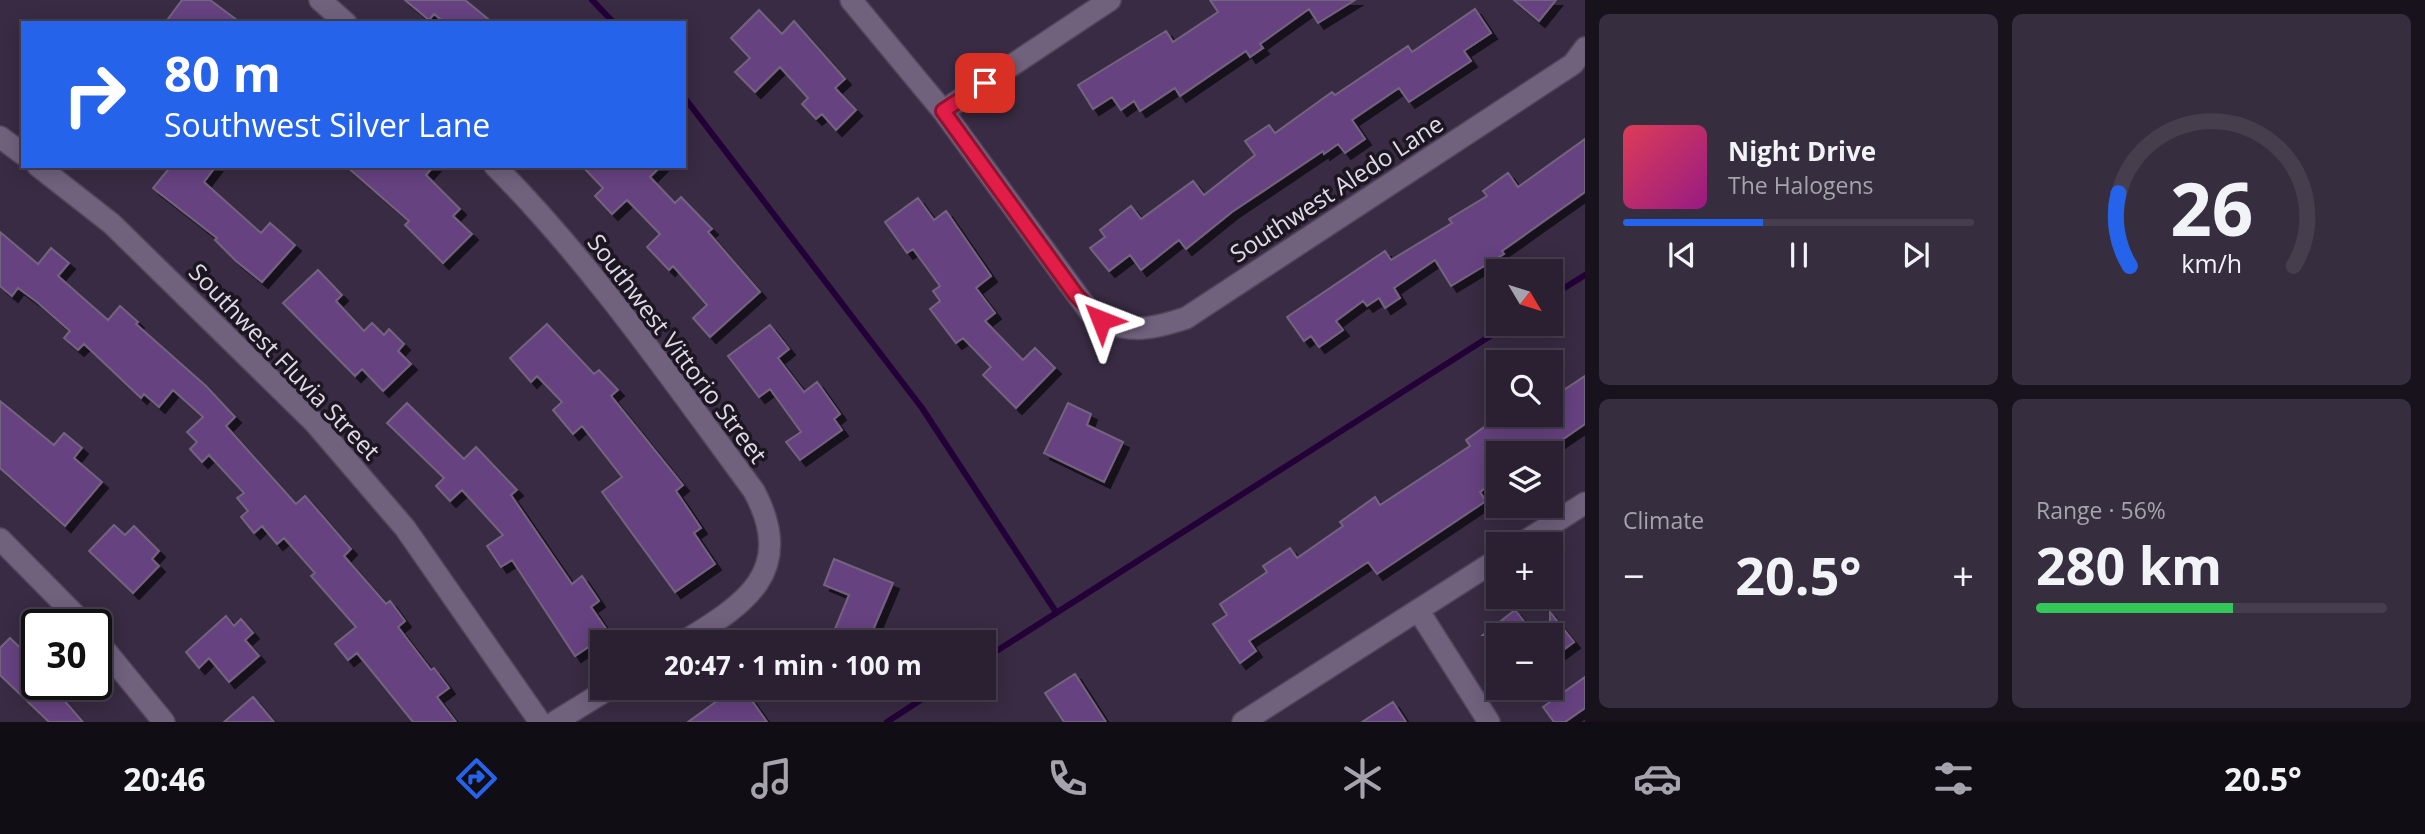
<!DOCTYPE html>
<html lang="en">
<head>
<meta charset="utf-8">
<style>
	:root { --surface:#2a2032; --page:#362d3e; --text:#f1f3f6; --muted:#a5a3ac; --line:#463e4d; --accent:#2563eb }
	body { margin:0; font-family:"Open Sans",sans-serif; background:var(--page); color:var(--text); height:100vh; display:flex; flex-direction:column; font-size:26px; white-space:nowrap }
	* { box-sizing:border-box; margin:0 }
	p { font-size:23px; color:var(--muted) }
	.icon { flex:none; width:38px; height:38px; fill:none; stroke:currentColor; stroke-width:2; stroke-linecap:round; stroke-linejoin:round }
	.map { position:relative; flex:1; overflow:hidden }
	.sheet { display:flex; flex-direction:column; gap:14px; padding:14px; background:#17121c; width:840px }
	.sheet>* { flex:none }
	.guide { position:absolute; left:21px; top:21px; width:665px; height:147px; border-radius:0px; box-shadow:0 4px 18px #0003,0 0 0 2px var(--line); background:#2563eb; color:#fff; overflow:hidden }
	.needle { width:46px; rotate:128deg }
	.fabs { position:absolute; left:1486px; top:259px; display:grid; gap:14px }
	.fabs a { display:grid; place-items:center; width:77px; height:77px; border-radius:0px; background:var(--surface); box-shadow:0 4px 18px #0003,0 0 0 2px var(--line); font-size:35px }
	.speed { position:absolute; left:21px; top:609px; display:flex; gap:14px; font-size:35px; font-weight:700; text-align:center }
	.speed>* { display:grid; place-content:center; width:91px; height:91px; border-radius:50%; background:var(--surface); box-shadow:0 4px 18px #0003,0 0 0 2px var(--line); line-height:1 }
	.speed .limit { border:4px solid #111; border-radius:10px; background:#fff; color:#111 }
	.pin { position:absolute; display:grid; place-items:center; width:60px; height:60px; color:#fff; margin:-30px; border-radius:14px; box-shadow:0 4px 10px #0006 }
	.me { position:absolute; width:77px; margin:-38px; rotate:315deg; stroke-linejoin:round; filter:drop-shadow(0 0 5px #0008) }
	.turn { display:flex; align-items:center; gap:24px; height:147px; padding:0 28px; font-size:32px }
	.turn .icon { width:91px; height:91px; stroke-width:2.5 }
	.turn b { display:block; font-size:49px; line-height:60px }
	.big { font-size:52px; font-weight:700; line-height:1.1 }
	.sheet .card { flex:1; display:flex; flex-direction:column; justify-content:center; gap:10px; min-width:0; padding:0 24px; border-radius:10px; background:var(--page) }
	.sheet .dial { align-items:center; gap:0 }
	.dial svg { height:182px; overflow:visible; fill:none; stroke:var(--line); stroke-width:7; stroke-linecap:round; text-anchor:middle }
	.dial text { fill:var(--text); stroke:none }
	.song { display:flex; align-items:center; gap:21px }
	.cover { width:84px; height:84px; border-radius:10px; background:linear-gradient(135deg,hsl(350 70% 55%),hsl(310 70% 35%)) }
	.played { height:7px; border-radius:4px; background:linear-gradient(90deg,var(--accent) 40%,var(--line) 40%) }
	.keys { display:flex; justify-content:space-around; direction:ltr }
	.heat { display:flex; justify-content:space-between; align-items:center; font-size:38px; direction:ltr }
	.charge { height:10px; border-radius:5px; background:linear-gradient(90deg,#34c759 56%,var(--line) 0) }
	.sheet .tiles { flex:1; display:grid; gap:14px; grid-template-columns:repeat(2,1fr) }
	.trip { position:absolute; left:590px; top:630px; width:406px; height:70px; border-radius:0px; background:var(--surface); box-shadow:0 4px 18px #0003,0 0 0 2px var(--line); font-weight:700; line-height:70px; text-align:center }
	.dock { display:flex; height:112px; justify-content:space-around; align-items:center; background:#110d14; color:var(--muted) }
	.dock .icon { width:49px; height:49px }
	.dock .selected { color:var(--accent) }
	.dock b { font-size:32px; color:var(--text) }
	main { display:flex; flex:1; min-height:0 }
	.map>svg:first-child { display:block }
</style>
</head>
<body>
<main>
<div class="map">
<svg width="1585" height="722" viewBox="0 0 1585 722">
	<defs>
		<filter id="shadow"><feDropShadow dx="6" dy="6" stdDeviation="0" flood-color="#0009"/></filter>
	</defs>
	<rect width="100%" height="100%" fill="#382b43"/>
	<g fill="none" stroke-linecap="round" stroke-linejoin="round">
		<path stroke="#230037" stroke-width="6" d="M592,0L614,23
			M684,97L922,408L1056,612
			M1550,297L1585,275
			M984,659L1509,324
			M887,722L939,688"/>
	</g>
	<path fill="#664380" stroke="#72637f" stroke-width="2" filter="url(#shadow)" d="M182,0H210L241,23H165Z
		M405,0H465L493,23H445L434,14L429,20Z
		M1210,0H1355L1318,23L1309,9L1260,44L1263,48L1250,57L1246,51L1180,96L1175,88L1140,111L1134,101L1121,110L1112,97L1093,109L1078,85L1166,31L1173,42L1218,12Z
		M1514,0H1556L1539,21Z
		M1475,9L1491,33L1464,51L1471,61L1409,102L1399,88L1352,120L1365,139L1345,153L1338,144L1324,154L1323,151L1232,212L1186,249L1179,240L1141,270L1130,255L1109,271L1090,248L1105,237L1100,230L1131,206L1141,219L1193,181L1204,195L1255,155L1245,141L1269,125L1275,133L1332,92L1335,95L1408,46L1412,52Z
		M759,10L782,34L794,21L845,79L835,88L856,110L836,130L822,114L816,119L802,104L808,98L780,67L755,92L735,72L750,58L731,38Z
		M1585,139V192L1502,251L1504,254L1451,286L1435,260L1394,288L1400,298L1385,308L1379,298L1367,306L1363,301L1336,321L1343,330L1319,347L1311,336L1304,341L1287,317L1385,251L1391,260L1452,223L1449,219L1487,196L1483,191L1508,173L1518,187Z
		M171,166H216L204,182L261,233L270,223L295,245L262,282L236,261L215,240L217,238L153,188Z
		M346,166H434L426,175L460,209L453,216L472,234L443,263L405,225L409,221Z
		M582,166H661L650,177L675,203L681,197L712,229L708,232L760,292L710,337L693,318L707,305L673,266L669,270L647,247L660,234L627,200L612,214L595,196L603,188Z
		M918,198L934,220L946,211L991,276L976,288L995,313L985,321L1023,360L1035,348L1055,368L1016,408L983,375L991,367L963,338L956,343L930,309L940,301L933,291L940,286L913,249L907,253L885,222Z
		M0,232L38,264L51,248L69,263L58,276L108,320L120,306L138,322L136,324L206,386L235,417L226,426L296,504L305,496L351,549L344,556L386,604L390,601L405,621L398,627L431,670L434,668L449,688L437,697L456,722H413L357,653L348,660L335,644L356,627L311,576L315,573L284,538L277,544L262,526L254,533L241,517L248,511L237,498L244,493L209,455L202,462L190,449L197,442L187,432L203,417L173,390L159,407L144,394L141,398L84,344L78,350L64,338L70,331L37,302L18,288L12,296L0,286Z
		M318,270L342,295L336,301L364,331L372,323L384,335L389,329L404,344L398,351L411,364L383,391L362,369L355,376L283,303Z
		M547,324L594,374L599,370L618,390L611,396L683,485L676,491L701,528L694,533L715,564L675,592L602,492L622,477L582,426L573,434L553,410L562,402L537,376L531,382L510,358Z
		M770,325L789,349L778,358L804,392L817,382L840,414L834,419L842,430L800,460L786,442L801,432L770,389L759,397L728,356Z
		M1585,376V424L1543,453H1498V479L1480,492L1486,501L1377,574L1368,562L1249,641L1256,651L1240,663L1213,624L1227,615L1220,604L1267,572L1263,566L1290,548L1297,558L1343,526L1340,522L1375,497L1380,505L1470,446L1466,440L1501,415H1550V399Z
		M0,401L54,445L64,433L82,448L74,458L102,482L65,526L0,468Z
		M407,403L464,459L476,447L517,490L511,495L572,584L582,576L599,601L591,607L609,633L575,656L512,560L501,567L487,546L503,535L462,490L450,501L436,486L444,478L387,423Z
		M1068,403L1091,414L1087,425L1123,442L1104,482L1044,453Z
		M114,525L125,535L134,526L159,551L152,559L159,566L133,593L89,551Z
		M834,559L893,583L868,642L835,629L849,595L824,585Z
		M1515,610L1535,635H1483Z
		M1550,612L1574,642L1550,660Z
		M226,616L234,626L241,619L253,633L245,640L259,656L229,682L209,658L199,668L186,652Z
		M10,638L37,664V684H50L83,722H49L0,675V648Z
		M1075,674L1106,722H1064L1045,693Z
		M1585,677V708L1565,722H1554L1543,707Z
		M715,688H743L767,722H688L721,698Z
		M253,697L274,722H224Z
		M1393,702L1406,722H1362Z"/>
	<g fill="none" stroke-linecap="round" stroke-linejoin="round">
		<g stroke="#51465b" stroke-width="24">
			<path id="street" d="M320,0L346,23
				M851,0L943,111L1089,311C1121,336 1150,330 1186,318L1573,64L1585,48
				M943,111L1110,0
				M0,137L23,154
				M38,166L112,224L314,422L405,528L540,722
				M495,166C593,265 672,380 754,491C797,572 745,604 683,642
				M0,539L85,625
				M1521,544L1585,503
				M1418,610L1489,722
				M96,639L164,722
				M555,722L610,688
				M1243,722L1498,559"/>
		</g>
		<use href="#street" stroke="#70617d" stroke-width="21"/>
	</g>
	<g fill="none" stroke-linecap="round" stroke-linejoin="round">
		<g stroke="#92132f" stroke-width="18">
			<path id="route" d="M985,83L943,111L1076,295L1101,320"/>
		</g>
		<use href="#route" stroke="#e11d48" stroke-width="12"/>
	</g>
	<g text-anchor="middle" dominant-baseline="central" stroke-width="7" stroke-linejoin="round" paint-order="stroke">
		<g font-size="24" fill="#e1d8e8" stroke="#1c1621">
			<text transform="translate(1336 188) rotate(-33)">Southwest Aledo Lane</text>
			<text transform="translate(678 348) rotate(53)">Southwest Vittorio Street</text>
			<text transform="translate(285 361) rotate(46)">Southwest Fluvia Street</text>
		</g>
	</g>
</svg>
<div class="fabs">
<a><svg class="needle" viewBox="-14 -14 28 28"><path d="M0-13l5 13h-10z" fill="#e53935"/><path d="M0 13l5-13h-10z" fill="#a5a3ac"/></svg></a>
<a><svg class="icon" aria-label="search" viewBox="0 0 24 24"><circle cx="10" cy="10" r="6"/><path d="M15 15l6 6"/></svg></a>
<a><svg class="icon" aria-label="layers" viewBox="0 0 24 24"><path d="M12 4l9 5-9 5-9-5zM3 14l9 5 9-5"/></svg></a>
<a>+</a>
<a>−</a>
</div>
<div class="speed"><div class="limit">30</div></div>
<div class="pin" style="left:985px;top:83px;background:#d93025"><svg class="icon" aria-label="arrive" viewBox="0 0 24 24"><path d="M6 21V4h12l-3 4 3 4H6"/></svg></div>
<svg class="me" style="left:1101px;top:320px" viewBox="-20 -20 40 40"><path d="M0-17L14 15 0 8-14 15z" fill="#e11d48" stroke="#fff" stroke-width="4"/></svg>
<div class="trip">20:47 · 1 min · 100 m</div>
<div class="guide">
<div class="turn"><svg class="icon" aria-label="right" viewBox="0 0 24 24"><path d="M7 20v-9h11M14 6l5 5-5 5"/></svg><div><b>80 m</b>Southwest Silver Lane</div></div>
</div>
</div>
<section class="sheet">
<div class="tiles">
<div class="card">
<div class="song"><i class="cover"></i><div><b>Night Drive</b><p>The Halogens</p></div></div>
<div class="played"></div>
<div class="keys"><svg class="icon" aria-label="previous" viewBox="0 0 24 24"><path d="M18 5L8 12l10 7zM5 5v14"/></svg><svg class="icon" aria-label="pause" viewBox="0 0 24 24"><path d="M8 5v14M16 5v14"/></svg><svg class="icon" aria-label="next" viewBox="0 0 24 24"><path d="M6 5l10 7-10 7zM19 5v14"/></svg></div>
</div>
<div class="card dial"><svg viewBox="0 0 100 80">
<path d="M14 69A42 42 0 1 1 86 69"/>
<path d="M14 69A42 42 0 0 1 9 37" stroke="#2563eb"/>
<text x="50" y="56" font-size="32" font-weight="700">26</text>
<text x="50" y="72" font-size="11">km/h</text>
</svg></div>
<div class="card"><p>Climate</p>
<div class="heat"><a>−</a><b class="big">20.5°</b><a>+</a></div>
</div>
<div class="card"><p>Range · 56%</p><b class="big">280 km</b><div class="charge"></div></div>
</div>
</section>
</main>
<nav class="dock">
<b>20:46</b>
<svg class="icon selected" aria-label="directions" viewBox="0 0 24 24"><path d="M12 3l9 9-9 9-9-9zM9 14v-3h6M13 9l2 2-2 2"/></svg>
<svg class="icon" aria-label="music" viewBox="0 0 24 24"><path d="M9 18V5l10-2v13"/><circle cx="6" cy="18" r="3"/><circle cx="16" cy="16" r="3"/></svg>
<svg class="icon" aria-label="phone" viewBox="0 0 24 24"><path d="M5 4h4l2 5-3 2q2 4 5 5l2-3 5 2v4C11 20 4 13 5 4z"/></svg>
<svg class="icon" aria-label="climate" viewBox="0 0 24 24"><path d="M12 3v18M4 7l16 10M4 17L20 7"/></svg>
<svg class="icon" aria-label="car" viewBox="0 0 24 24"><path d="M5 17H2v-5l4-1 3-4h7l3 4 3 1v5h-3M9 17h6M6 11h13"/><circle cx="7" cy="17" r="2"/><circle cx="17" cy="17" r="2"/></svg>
<svg class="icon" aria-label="filters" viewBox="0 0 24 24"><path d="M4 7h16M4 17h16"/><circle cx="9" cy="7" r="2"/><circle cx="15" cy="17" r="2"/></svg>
<b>20.5°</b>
</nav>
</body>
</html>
